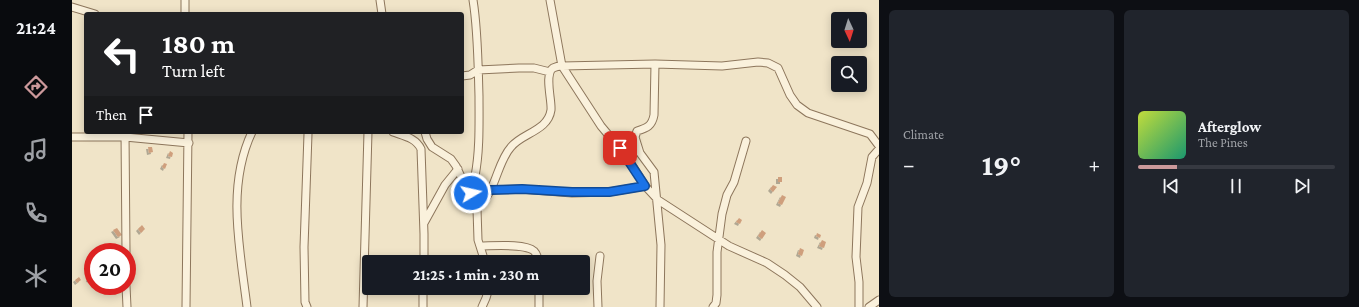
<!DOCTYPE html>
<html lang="en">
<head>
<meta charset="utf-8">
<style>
	:root { --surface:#171b24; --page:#20242c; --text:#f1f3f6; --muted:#9ea1a6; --line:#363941; --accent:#cc999b }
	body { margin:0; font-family:"Crimson Pro",serif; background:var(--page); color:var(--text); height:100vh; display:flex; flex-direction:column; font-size:15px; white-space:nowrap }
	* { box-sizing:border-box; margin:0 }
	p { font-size:13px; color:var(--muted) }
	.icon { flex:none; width:22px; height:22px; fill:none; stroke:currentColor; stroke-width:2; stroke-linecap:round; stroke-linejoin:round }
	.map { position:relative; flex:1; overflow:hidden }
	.panel { display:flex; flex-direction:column; gap:10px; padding:10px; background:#0d0f14; width:480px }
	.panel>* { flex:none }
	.hud { position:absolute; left:12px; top:12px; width:380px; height:122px; border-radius:4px; box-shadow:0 2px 10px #0003; background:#202124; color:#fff; overflow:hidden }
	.needle { width:26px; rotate:176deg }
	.fabs { position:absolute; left:759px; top:12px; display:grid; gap:8px }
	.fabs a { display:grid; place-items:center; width:36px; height:36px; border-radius:4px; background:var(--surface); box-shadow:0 2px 10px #0003; font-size:20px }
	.speed { position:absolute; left:12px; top:243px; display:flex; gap:8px; font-size:20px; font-weight:700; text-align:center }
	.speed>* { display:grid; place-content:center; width:52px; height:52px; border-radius:50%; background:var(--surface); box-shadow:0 2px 10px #0003; line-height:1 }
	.speed .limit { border:6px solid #d22; background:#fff; color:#111 }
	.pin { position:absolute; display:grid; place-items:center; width:34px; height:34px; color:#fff; margin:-17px; border-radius:8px; box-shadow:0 2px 6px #0006 }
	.me { position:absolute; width:44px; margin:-22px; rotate:81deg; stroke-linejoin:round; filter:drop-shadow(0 0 3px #0008) }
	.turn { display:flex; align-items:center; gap:14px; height:84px; padding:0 12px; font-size:18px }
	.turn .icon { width:52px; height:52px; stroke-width:2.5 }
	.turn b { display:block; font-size:28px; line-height:34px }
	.then { display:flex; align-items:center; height:38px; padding:0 12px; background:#0003; gap:8px; font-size:15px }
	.big { font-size:30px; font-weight:700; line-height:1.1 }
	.panel .widget { flex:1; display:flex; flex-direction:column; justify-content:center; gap:6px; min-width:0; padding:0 14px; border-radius:6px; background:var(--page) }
	.song { display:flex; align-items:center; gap:12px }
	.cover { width:48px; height:48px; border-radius:6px; background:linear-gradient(135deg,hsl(70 70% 55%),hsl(160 70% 35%)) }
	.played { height:4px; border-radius:2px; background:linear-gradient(90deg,var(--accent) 20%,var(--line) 20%) }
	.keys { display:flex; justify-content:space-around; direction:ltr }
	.heat { display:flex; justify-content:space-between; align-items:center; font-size:22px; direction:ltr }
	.panel .tiles { flex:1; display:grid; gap:10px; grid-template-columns:repeat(2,1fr) }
	.trip { position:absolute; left:290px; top:255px; width:228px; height:40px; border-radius:4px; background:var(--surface); box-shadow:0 2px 10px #0003; font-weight:700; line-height:40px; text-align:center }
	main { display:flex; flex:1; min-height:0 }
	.dock { display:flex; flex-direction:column; width:72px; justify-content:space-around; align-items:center; background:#090b0e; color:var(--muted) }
	.dock .icon { width:28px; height:28px }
	.dock .current { color:var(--accent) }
	.dock b { font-size:18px; color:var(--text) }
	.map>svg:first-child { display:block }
</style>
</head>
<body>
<main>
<nav class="dock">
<b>21:24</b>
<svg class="icon current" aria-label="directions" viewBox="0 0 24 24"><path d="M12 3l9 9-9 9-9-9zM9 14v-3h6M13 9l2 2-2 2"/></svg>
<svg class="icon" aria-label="music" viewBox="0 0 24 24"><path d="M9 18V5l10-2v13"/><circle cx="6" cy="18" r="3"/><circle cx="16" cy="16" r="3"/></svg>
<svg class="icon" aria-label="phone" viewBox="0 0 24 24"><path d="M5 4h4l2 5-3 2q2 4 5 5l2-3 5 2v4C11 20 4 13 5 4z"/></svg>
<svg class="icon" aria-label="climate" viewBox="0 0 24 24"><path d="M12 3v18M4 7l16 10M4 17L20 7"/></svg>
</nav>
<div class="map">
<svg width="807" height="307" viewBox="0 0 807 307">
	<defs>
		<filter id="shadow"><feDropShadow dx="-2" dy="2" stdDeviation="0" flood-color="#0004"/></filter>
	</defs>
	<rect width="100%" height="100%" fill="#f0e4c8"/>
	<path fill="#cf9f7d" filter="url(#shadow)" d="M76,147H80L81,152L77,153Z
		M98,151L101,153L100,157L96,156Z
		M92,163L95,164L93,169L90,167Z
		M706,177H710V182H706Z
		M701,185L705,187L701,192L698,189Z
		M710,195L714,197L710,205L706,203Z
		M667,218L670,220L668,224L664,222Z
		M70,225L73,229L69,233L66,229Z
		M45,228L50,235L46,237L41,230Z
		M690,230L694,233L690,239L686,236Z
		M745,233L749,235L748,238L744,236Z
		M750,240L754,242L752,248L747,246Z
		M728,248L732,250L730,256L726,254Z
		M18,274L21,275V281L16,280Z
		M7,277L9,280L5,283L3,280Z"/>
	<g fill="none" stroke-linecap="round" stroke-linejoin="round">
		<g stroke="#8d765c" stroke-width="9">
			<path id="minor" d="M113,0V14
				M308,0L310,14
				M478,0L490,66L529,126L554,156L574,187L586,200L640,235L657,246L695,263L713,275L728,287L745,307
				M0,7L23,14
				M390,76L398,75L406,70L447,68H462L478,72
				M53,132L54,252
				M321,132C332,136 344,138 349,149L352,234V262
				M353,132L355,139L360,147L379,159L384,166L392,183L399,193L405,209L406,240L413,262
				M0,137H53L117,143
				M395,187L401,181L403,176C408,150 407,122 407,96C406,64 406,31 401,0
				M399,193L419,190L449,189L500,193L537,192L573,186
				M405,209C410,203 416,196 419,189C426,175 429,158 439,147C450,133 476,131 479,110C480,100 472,74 481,68C483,67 487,66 490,66L583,64
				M352,223L373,185L386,169
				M408,246C420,246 453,243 462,251C465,254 466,258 467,262
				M54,286L55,307
				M114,307L116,132
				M175,307C168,249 154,187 180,132
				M235,307L233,302L232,247L236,134
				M291,307L296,132
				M351,307V288
				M410,307L414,298L417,288
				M467,307V288
				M526,307L525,281L528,256
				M588,307L589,245L582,172L568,153L563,137L565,131C575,128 580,126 582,115L583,64L650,66L686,62L696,63L706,68L718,95L725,105L736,113L798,134L807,146
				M641,307L644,303L645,295V252L650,214L655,195L662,182L674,141
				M787,307V282L784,257L786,207L795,183L800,157L807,149
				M797,307L807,300"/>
		</g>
		<use href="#minor" stroke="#faf1dc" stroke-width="7"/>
	</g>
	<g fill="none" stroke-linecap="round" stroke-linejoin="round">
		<g stroke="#114b97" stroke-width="10">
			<path id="route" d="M399,193L419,190L450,189L500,192H537L573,186L548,148"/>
		</g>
		<use href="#route" stroke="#1a73e8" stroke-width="7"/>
	</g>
</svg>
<div class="fabs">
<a><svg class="needle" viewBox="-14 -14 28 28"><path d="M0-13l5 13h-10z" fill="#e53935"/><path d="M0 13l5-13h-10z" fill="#9ea1a6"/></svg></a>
<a><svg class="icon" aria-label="search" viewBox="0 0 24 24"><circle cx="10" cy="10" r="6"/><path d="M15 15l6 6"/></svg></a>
</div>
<div class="speed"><div class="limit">20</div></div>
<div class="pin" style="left:548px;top:148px;background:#d93025"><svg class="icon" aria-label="arrive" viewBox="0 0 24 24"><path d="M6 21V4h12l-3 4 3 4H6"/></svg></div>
<svg class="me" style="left:399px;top:193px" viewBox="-20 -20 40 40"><circle r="17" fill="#1a73e8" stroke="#fff" stroke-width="3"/><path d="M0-11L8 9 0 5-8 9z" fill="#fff"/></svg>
<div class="trip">21:25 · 1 min · 230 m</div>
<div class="hud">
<div class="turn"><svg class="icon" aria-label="left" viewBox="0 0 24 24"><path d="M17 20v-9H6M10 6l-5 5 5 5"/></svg><div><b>180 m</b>Turn left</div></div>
<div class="then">Then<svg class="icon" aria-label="arrive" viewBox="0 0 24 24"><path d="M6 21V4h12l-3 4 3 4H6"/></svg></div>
</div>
</div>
<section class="panel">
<div class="tiles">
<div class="widget"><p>Climate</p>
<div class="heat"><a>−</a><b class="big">19°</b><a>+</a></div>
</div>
<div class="widget">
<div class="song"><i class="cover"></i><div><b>Afterglow</b><p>The Pines</p></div></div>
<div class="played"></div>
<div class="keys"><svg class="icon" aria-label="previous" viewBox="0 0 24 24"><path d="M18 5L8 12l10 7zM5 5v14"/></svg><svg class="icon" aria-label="pause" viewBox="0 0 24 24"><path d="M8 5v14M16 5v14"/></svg><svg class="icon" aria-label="next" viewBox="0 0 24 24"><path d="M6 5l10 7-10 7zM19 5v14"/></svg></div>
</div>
</div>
</section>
</main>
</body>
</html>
